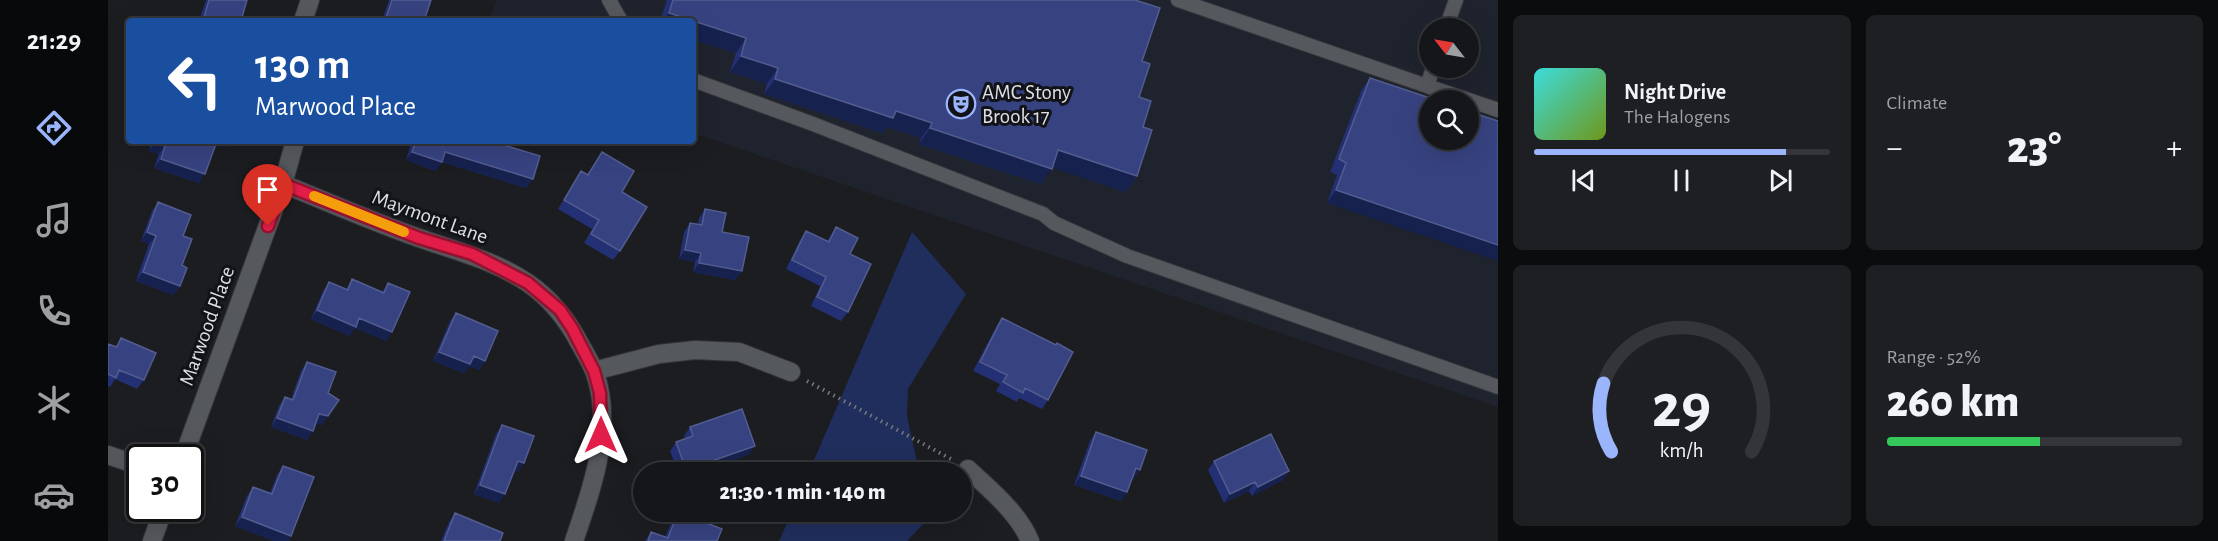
<!DOCTYPE html>
<html lang="en">
<head>
<meta charset="utf-8">
<style>
	:root { --surface:#141619; --page:#1d1f22; --text:#f1f3f6; --muted:#9d9fa2; --line:#333538; --accent:#9bb5fd }
	body { margin:0; font-family:"Alegreya Sans",sans-serif; background:var(--page); color:var(--text); height:100vh; display:flex; flex-direction:column; font-size:22px; white-space:nowrap }
	* { box-sizing:border-box; margin:0 }
	p { font-size:20px; color:var(--muted) }
	.icon { flex:none; width:33px; height:33px; fill:none; stroke:currentColor; stroke-width:2; stroke-linecap:round; stroke-linejoin:round }
	.map { position:relative; flex:1; overflow:hidden }
	.drawer { display:flex; flex-direction:column; gap:15px; padding:15px; background:#0b0c0e; width:720px }
	.drawer>* { flex:none }
	.guide { position:absolute; left:18px; top:18px; width:570px; height:126px; border-radius:6px; box-shadow:0 6px 24px #0002,0 0 0 2px var(--line); background:#1a4fa0; color:#fff; overflow:hidden }
	.needle { width:39px; rotate:301deg }
	.buttons { position:absolute; left:1311px; top:18px; display:grid; gap:12px }
	.buttons a { display:grid; place-items:center; width:60px; height:60px; border-radius:50%; background:var(--surface); box-shadow:0 6px 24px #0002,0 0 0 2px var(--line); font-size:30px }
	.speed { position:absolute; left:18px; top:444px; display:flex; gap:12px; font-size:30px; font-weight:700; text-align:center }
	.speed>* { display:grid; place-content:center; width:78px; height:78px; border-radius:50%; background:var(--surface); box-shadow:0 6px 24px #0002,0 0 0 2px var(--line); line-height:1 }
	.speed .limit { border:3px solid #111; border-radius:9px; background:#fff; color:#111 }
	.pin { position:absolute; display:grid; place-items:center; width:51px; height:51px; color:#fff; margin:-62px -26px; border-radius:50% 50% 50% 0; rotate:-45deg; box-shadow:0 0 6px #0007 }
	.pin .icon { rotate:45deg }
	.me { position:absolute; width:66px; margin:-33px; rotate:0deg; stroke-linejoin:round; filter:drop-shadow(0 0 4px #0008) }
	.turn { display:flex; align-items:center; gap:21px; height:126px; padding:0 30px; font-size:27px }
	.turn .icon { width:78px; height:78px; stroke-width:2.5 }
	.turn b { display:block; font-size:42px; line-height:51px }
	.big { font-size:45px; font-weight:800; line-height:1.1 }
	.drawer .widget { flex:1; display:flex; flex-direction:column; justify-content:center; gap:9px; min-width:0; padding:0 21px; border-radius:9px; background:var(--page) }
	.drawer .dial { align-items:center; gap:0 }
	.dial svg { height:156px; overflow:visible; fill:none; stroke:var(--line); stroke-width:7; stroke-linecap:round; text-anchor:middle }
	.dial text { fill:var(--text); stroke:none }
	.song { display:flex; align-items:center; gap:18px }
	.cover { width:72px; height:72px; border-radius:9px; background:linear-gradient(135deg,hsl(180 70% 55%),hsl(80 70% 35%)) }
	.played { height:6px; border-radius:3px; background:linear-gradient(90deg,var(--accent) 85%,var(--line) 85%) }
	.keys { display:flex; justify-content:space-around; direction:ltr }
	.heat { display:flex; justify-content:space-between; align-items:center; font-size:33px; direction:ltr }
	.charge { height:9px; border-radius:4px; background:linear-gradient(90deg,#34c759 52%,var(--line) 0) }
	.drawer .tiles { flex:1; display:grid; gap:15px; grid-template-columns:repeat(2,1fr) }
	.trip { position:absolute; left:525px; top:462px; width:339px; height:60px; border-radius:30px; background:var(--surface); box-shadow:0 6px 24px #0002,0 0 0 2px var(--line); font-weight:800; line-height:60px; text-align:center }
	main { display:flex; flex:1; min-height:0 }
	.dock { display:flex; flex-direction:column; width:108px; justify-content:space-around; align-items:center; background:#08090a; color:var(--muted) }
	.dock .icon { width:42px; height:42px }
	.dock .current { color:var(--accent) }
	.dock b { font-size:27px; color:var(--text) }
	.map>svg:first-child { display:block }
</style>
</head>
<body>
<main>
<nav class="dock">
<b>21:29</b>
<svg class="icon current" aria-label="directions" viewBox="0 0 24 24"><path d="M12 3l9 9-9 9-9-9zM9 14v-3h6M13 9l2 2-2 2"/></svg>
<svg class="icon" aria-label="music" viewBox="0 0 24 24"><path d="M9 18V5l10-2v13"/><circle cx="6" cy="18" r="3"/><circle cx="16" cy="16" r="3"/></svg>
<svg class="icon" aria-label="phone" viewBox="0 0 24 24"><path d="M5 4h4l2 5-3 2q2 4 5 5l2-3 5 2v4C11 20 4 13 5 4z"/></svg>
<svg class="icon" aria-label="climate" viewBox="0 0 24 24"><path d="M12 3v18M4 7l16 10M4 17L20 7"/></svg>
<svg class="icon" aria-label="car" viewBox="0 0 24 24"><path d="M5 17H2v-5l4-1 3-4h7l3 4 3 1v5h-3M9 17h6M6 11h13"/><circle cx="7" cy="17" r="2"/><circle cx="17" cy="17" r="2"/></svg>
</nav>
<div class="map">
<svg width="1390" height="541" viewBox="0 0 1390 541">
	<rect width="100%" height="100%" fill="#1b1d21"/>
	<path fill="#1f232d" fill-rule="evenodd" d="M388,0H1390V407L585,133V21H381ZM1322,28H1360V68H1322ZM1322,100H1360V140H1322Z"/>
	<path fill="#202e5d" d="M804,232L858,294L800,389L799,416L811,472H701Z
		M684,512H819L820,519L799,541H671Z"/>
	<g fill="none" stroke-linecap="round" stroke-linejoin="round">
		<g stroke="#36373b" stroke-width="16">
			<path id="lane" d="M501,0L513,21
				M1070,0L1319,86
				M1338,28L1348,0
				M1325,68L1319,86L1390,110
				M585,80L705,124L935,214L946,223L1019,256L1390,387"/>
		</g>
		<g stroke="#36373b" stroke-width="20">
			<path id="street" d="M195,21L202,0
				M175,184C220,202 265,222 311,238C348,251 386,260 420,283C443,299 459,319 472,344C477,353 483,363 487,373C506,429 484,488 466,541
				M486,371L551,354L587,350L631,352L683,372
				M0,455L32,466
				M75,458L175,184L187,141
				M860,469C882,490 910,512 922,541
				M44,541L56,508"/>
		</g>
		<path stroke="#78797d" stroke-width="4" stroke-dasharray="1.5 4.5" stroke-linecap="butt" d="M699,381L843,459"/>
		<use href="#lane" stroke="#55585d" stroke-width="14"/>
		<use href="#street" stroke="#55585d" stroke-width="18"/>
	</g>
	<path fill="#233073" d="M98,0H139L133,21H91Z
		M281,0H323L316,21H274Z
		M559,0H1027L1034,61L1031,97L1035,127L1029,176L1018,192L944,167L933,184L811,144L813,138L779,127L774,133L656,94L659,84L622,72L628,53L585,40V21H552Z
		M1262,78L1390,121L1219,203L1229,175L1222,172L1253,91Z
		M43,141H121L117,147L108,144L91,183L46,168L51,154L41,151L43,143Z
		M304,141H383L425,179L418,188L334,162L327,171L298,160Z
		M494,152L514,192L512,251L505,260L476,243L484,229L450,209L473,171L479,175Z
		M50,202L75,236L72,286L65,295L28,281L41,244L33,241L44,211Z
		M597,209L614,232L634,271L627,280L585,272L587,262L571,259L576,232L582,223L590,224L591,218Z
		M728,227L742,254L740,312L733,321L703,306L712,286L678,269L692,240L698,231L719,241Z
		M244,279L274,292L280,283L284,332L278,341L247,328L241,336L203,319L215,291L221,282L238,289Z
		M348,313L377,361L371,370L361,366L356,373L325,361L342,321Z
		M894,318L940,400L934,409L911,398L909,402L888,391L892,384L865,371L888,327Z
		M13,338L36,380L29,389L7,379L2,387L0,386V344L7,347Z
		M199,362L220,393V416L214,425L208,423L199,440L163,427L171,406L177,397L183,399L193,371Z
		M394,425L410,472L406,470L391,503L366,494L388,434Z
		M582,427L647,446L640,455L590,472H570L562,451L568,442L577,439L576,436Z
		M988,432L1026,479L1024,478L1013,501L966,485L982,441Z
		M1106,461L1175,480L1144,496L1141,491L1116,503L1100,470Z
		M175,466L183,536L180,541H166L127,526L139,496L145,487L162,493L169,475Z
		M570,512L609,541H537L543,532L557,537L564,521Z
		M347,513L392,541H333L341,522Z"/>
	<path fill="#17214d" d="M561,13L638,38L628,53L585,40V21H555Z
		M633,56L670,68L659,84L622,72Z
		M667,79L788,111L824,123L813,138L779,127L774,133L656,94Z
		M822,128L944,169L933,184L811,144Z
		M106,141H121L117,147L105,143Z
		M47,142L57,146L51,154L41,151Z
		M950,150L1029,176L1018,192L939,166Z
		M304,152H337L425,179L418,188L334,162L327,171L298,160Z
		M53,159L97,174L91,183L46,168Z
		M1228,190L1390,245V261L1219,203Z
		M39,232L48,236L41,244L33,241Z
		M577,250L593,253L587,262L571,259Z
		M591,263L634,271L627,280L585,272Z
		M35,272L72,286L65,295L28,281Z
		M209,310L251,318L284,332L278,341L247,328L241,336L203,319Z
		M331,352L366,356L377,361L371,370L361,366L356,373L325,361Z
		M211,414L220,416L214,425L205,423Z
		M169,418L205,431L199,440L163,427Z
		M647,446L640,455L590,472H577L578,470Z
		M410,461L416,463L410,472L404,469Z
		M1028,468L1032,470L1026,479L1021,477Z
		M1181,471L1175,480L1144,496L1150,487Z
		M973,476L1019,492L1013,501L966,485Z
		M1147,482L1141,491L1116,503L1122,494Z
		M372,485L397,494L391,503L366,494Z
		M134,517L183,536L180,541H166L127,526Z"/>
	<path fill="#374380" stroke="#525c8f" stroke-width="1.5" d="M101,0H139L133,21H95Z
		M284,0H323L316,21H277Z
		M565,0H1027L1052,8L1034,61L1042,64L1031,97L1043,101L1035,127L1044,130L1029,176L950,150L944,169L822,128L824,123L788,111L785,118L667,79L670,68L633,56L638,38L561,13Z
		M1262,78L1328,100H1322V140H1360V111L1390,121V245L1228,190L1238,163L1231,159Z
		M47,141H109L97,174L53,159L57,146L47,142Z
		M308,141H383L432,156L425,179L337,152L334,162L304,152Z
		M494,152L526,171L514,192L539,207L512,251L483,234L491,220L456,200L473,171L480,175Z
		M50,202L83,215L75,236L84,239L74,265L79,268L72,286L35,272L48,236L39,232Z
		M597,209L618,213L614,232L641,237L634,271L591,263L593,253L577,250L582,223L594,225Z
		M728,227L750,238L742,254L763,264L740,312L709,297L718,277L684,260L698,231L721,242Z
		M244,279L276,293L280,283L302,292L284,332L251,318L248,327L209,310L221,282L240,290Z
		M348,313L390,331L377,361L366,356L362,364L331,352Z
		M894,318L948,345L949,343L965,352L940,400L917,388L915,393L895,382L899,375L872,362Z
		M13,338L48,353L36,380L11,370L8,378L0,374V344L9,347Z
		M199,362L228,372L220,393L231,400L220,416L211,414L205,431L169,418L177,397L185,400Z
		M634,409L647,446L578,470L568,442L585,436L582,427Z
		M394,425L426,436L416,463L410,461L397,494L372,485Z
		M988,432L1039,450L1032,470L1028,468L1019,492L973,476Z
		M1163,434L1181,471L1150,487L1147,482L1122,494L1106,461Z
		M175,466L206,477L183,536L134,517L145,487L164,494Z
		M570,512L614,529L609,541H540L543,532L560,538Z
		M347,513L395,533L392,541H336Z"/>
	<g fill="none" stroke-linecap="round" stroke-linejoin="round">
		<g stroke="#92132f" stroke-width="15">
			<path id="route" d="M160,226L175,184L311,238L364,254L420,283L452,310L464,328L486,371L492,393L493,435"/>
		</g>
		<use href="#route" stroke="#e11d48" stroke-width="10"/>
		<path stroke="#f59e0b" stroke-width="10" d="M206,196L296,232"/>
	</g>
	<defs>
		<g id="theatre-ring" transform="scale(1.5)"><circle r="9.5" fill="#121318" stroke="#9bb5fd" stroke-width="1.5"/><path d="M-5-5.5Q0-4 5-5.5V0Q5 5 0 6Q-5 5-5 0ZM-3.3-2.5H-1v1.5H-3.3ZM1-2.5H3.3v1.5H1ZM-2.8 1Q0 5.5 2.8 1Z" fill="#9bb5fd"/></g>
	</defs>
	<g fill-rule="evenodd">
		<use href="#theatre-ring" x="853" y="104"/>
	</g>
	<g text-anchor="middle" dominant-baseline="central" stroke-width="6" stroke-linejoin="round" paint-order="stroke">
		<g font-size="21" fill="#dfe0e4" stroke="#121318" text-anchor="start">
			<text x="874" y="92">AMC Stony<tspan x="874" dy="24">Brook 17</tspan></text>
		</g>
		<g font-size="21" fill="#dfe0e4" stroke="#121318">
			<text transform="translate(322 217) rotate(20)">Maymont Lane</text>
			<text transform="translate(99 326) rotate(-70)">Marwood Place</text>
		</g>
	</g>
</svg>
<div class="buttons">
<a><svg class="needle" viewBox="-14 -14 28 28"><path d="M0-13l5 13h-10z" fill="#e53935"/><path d="M0 13l5-13h-10z" fill="#9d9fa2"/></svg></a>
<a><svg class="icon" aria-label="search" viewBox="0 0 24 24"><circle cx="10" cy="10" r="6"/><path d="M15 15l6 6"/></svg></a>
</div>
<div class="speed"><div class="limit">30</div></div>
<div class="pin" style="left:160px;top:226px;background:#d93025"><svg class="icon" aria-label="arrive" viewBox="0 0 24 24"><path d="M6 21V4h12l-3 4 3 4H6"/></svg></div>
<svg class="me" style="left:493px;top:435px" viewBox="-20 -20 40 40"><path d="M0-17L14 15 0 8-14 15z" fill="#e11d48" stroke="#fff" stroke-width="4"/></svg>
<div class="trip">21:30 · 1 min · 140 m</div>
<div class="guide">
<div class="turn"><svg class="icon" aria-label="left" viewBox="0 0 24 24"><path d="M17 20v-9H6M10 6l-5 5 5 5"/></svg><div><b>130 m</b>Marwood Place</div></div>
</div>
</div>
<section class="drawer">
<div class="tiles">
<div class="widget">
<div class="song"><i class="cover"></i><div><b>Night Drive</b><p>The Halogens</p></div></div>
<div class="played"></div>
<div class="keys"><svg class="icon" aria-label="previous" viewBox="0 0 24 24"><path d="M18 5L8 12l10 7zM5 5v14"/></svg><svg class="icon" aria-label="pause" viewBox="0 0 24 24"><path d="M8 5v14M16 5v14"/></svg><svg class="icon" aria-label="next" viewBox="0 0 24 24"><path d="M6 5l10 7-10 7zM19 5v14"/></svg></div>
</div>
<div class="widget"><p>Climate</p>
<div class="heat"><a>−</a><b class="big">23°</b><a>+</a></div>
</div>
<div class="widget dial"><svg viewBox="0 0 100 80">
<path d="M14 69A42 42 0 1 1 86 69"/>
<path d="M14 69A42 42 0 0 1 10 34" stroke="#9bb5fd"/>
<text x="50" y="56" font-size="32" font-weight="700">29</text>
<text x="50" y="72" font-size="11">km/h</text>
</svg></div>
<div class="widget"><p>Range · 52%</p><b class="big">260 km</b><div class="charge"></div></div>
</div>
</section>
</main>
</body>
</html>
